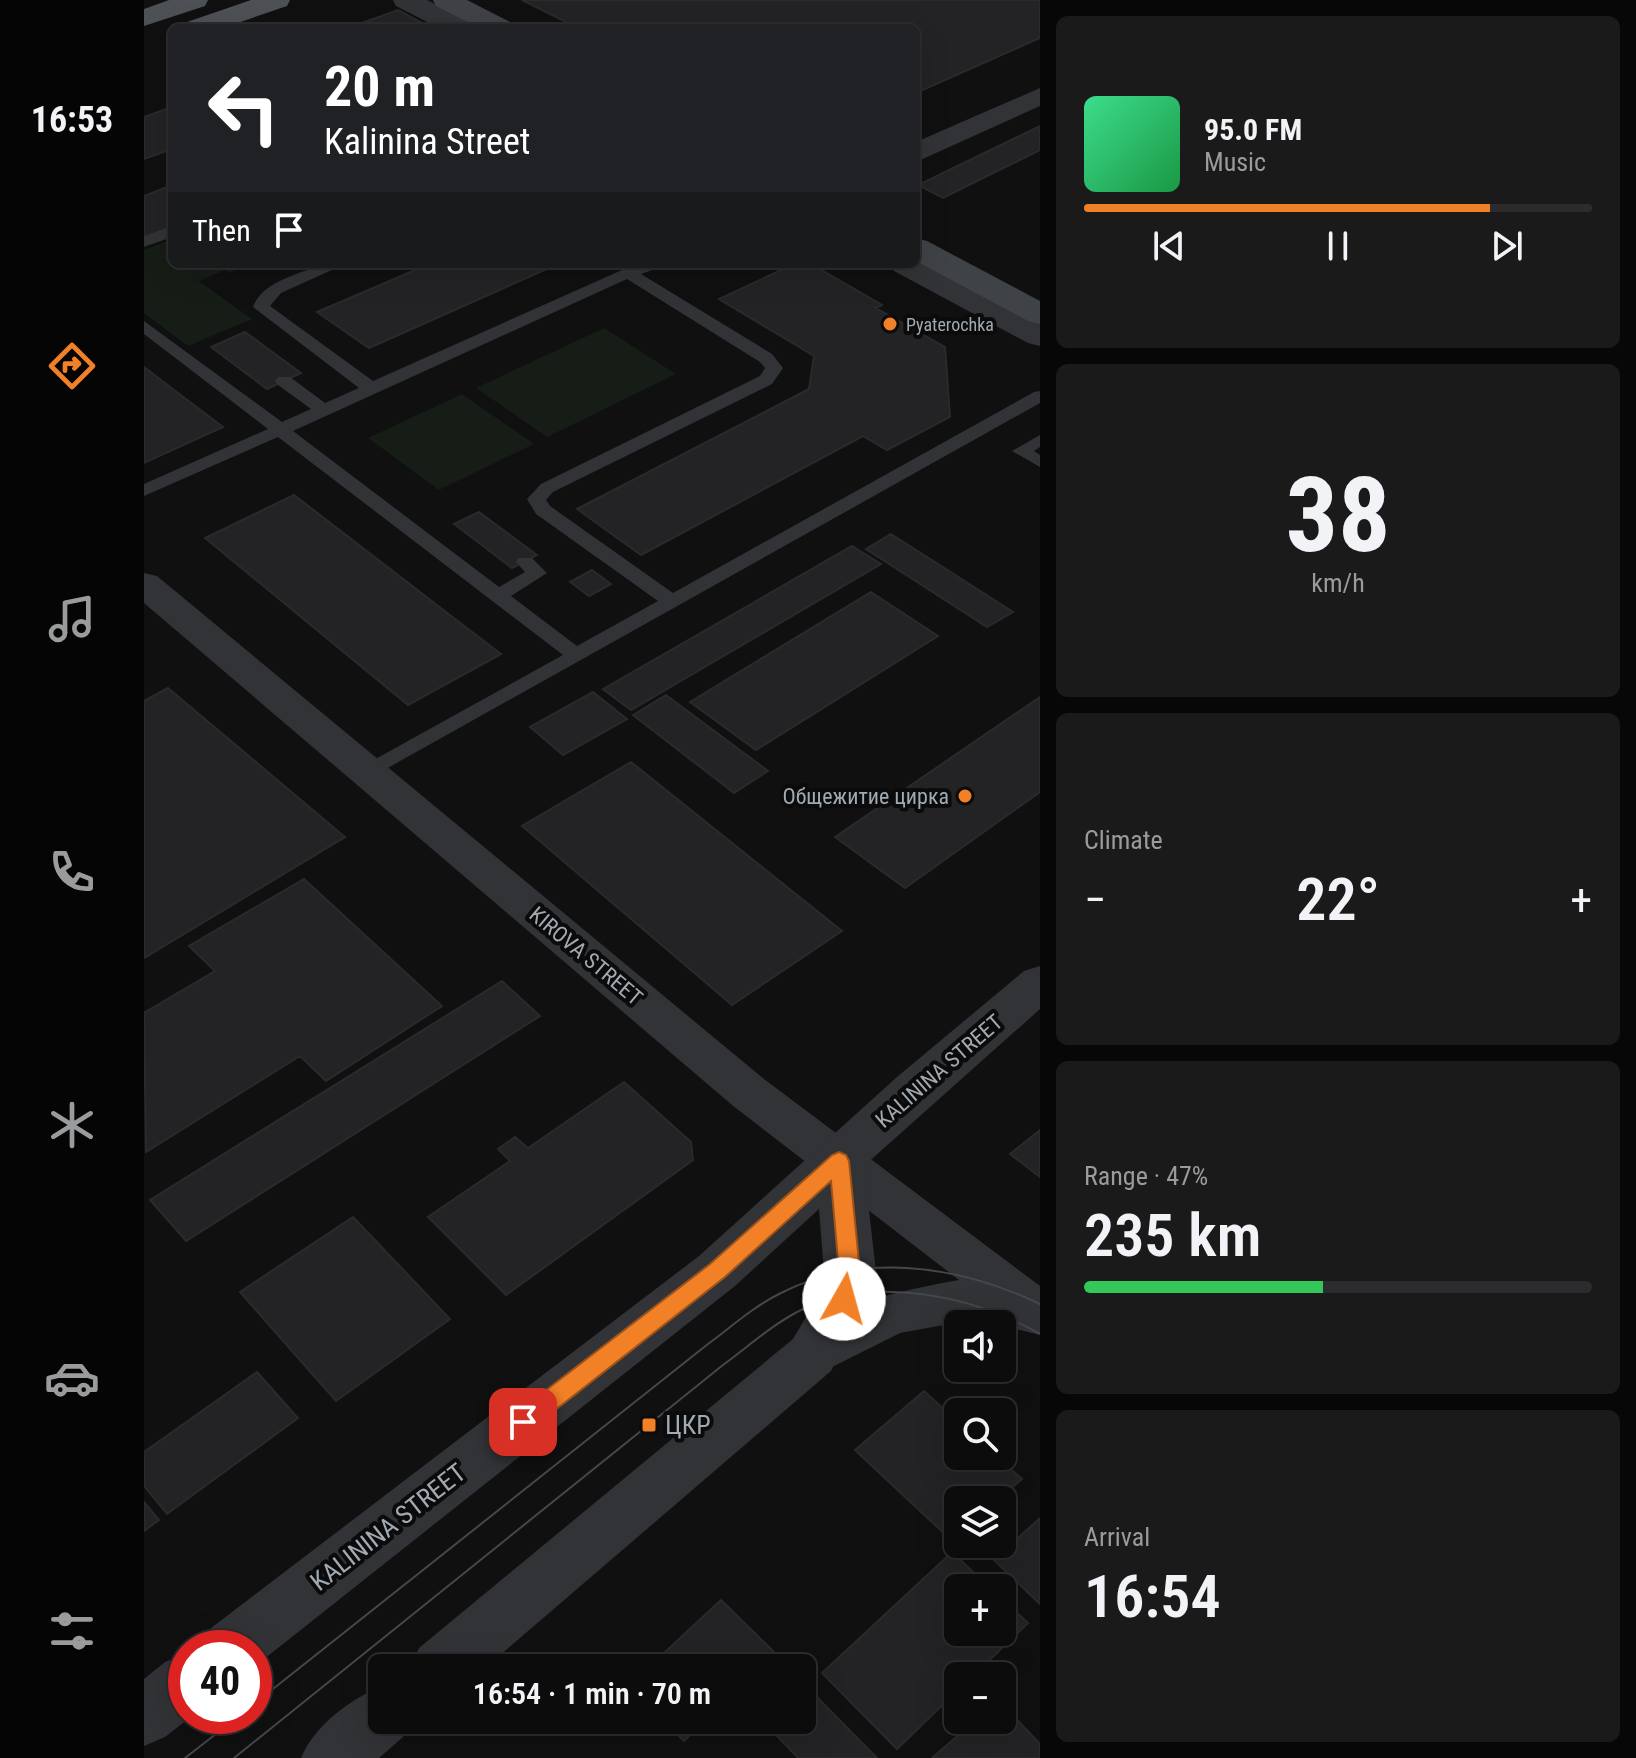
<!DOCTYPE html>
<html lang="en">
<head>
<meta charset="utf-8">
<style>
	:root { --surface:#0c0c0d; --page:#1a1a1b; --text:#f1f3f6; --muted:#9a9b9d; --line:#2c2c2e; --accent:#f28027 }
	body { margin:0; font-family:"Roboto Condensed",sans-serif; background:var(--page); color:var(--text); height:100vh; display:flex; flex-direction:column; font-size:30px; white-space:nowrap }
	* { box-sizing:border-box; margin:0 }
	p { font-size:26px; color:var(--muted) }
	.icon { flex:none; width:44px; height:44px; fill:none; stroke:currentColor; stroke-width:2; stroke-linecap:round; stroke-linejoin:round }
	.map { position:relative; flex:1; overflow:hidden }
	.drawer { display:flex; flex-direction:column; gap:16px; padding:16px; background:#070707; width:596px }
	.drawer>* { flex:none }
	.banner { position:absolute; left:24px; top:24px; width:752px; height:244px; border-radius:12px; box-shadow:0 8px 32px #0002,0 0 0 2px var(--line); background:#202124; color:#fff; overflow:hidden }
	.tools { position:absolute; left:800px; top:1310px; display:grid; gap:16px }
	.tools a { display:grid; place-items:center; width:72px; height:72px; border-radius:12px; background:var(--surface); box-shadow:0 8px 32px #0002,0 0 0 2px var(--line); font-size:40px }
	.speed { position:absolute; left:24px; top:1630px; display:flex; gap:16px; font-size:40px; font-weight:700; text-align:center }
	.speed>* { display:grid; place-content:center; width:104px; height:104px; border-radius:50%; background:var(--surface); box-shadow:0 8px 32px #0002,0 0 0 2px var(--line); line-height:1 }
	.speed .limit { border:12px solid #d22; background:#fff; color:#111 }
	.pin { position:absolute; display:grid; place-items:center; width:68px; height:68px; color:#fff; margin:-34px; border-radius:16px; box-shadow:0 4px 12px #0006 }
	.me { position:absolute; width:88px; margin:-44px; rotate:7deg; stroke-linejoin:round; filter:drop-shadow(0 0 6px #0008) }
	.turn { display:flex; align-items:center; gap:28px; height:168px; padding:0 24px; font-size:36px }
	.turn .icon { width:104px; height:104px; stroke-width:2.5 }
	.turn b { display:block; font-size:56px; line-height:68px }
	.then { display:flex; align-items:center; height:76px; padding:0 24px; background:#0003; gap:16px; font-size:30px }
	.big { font-size:60px; font-weight:600; line-height:1.1 }
	.drawer .tile { flex:1; display:flex; flex-direction:column; justify-content:center; gap:12px; min-width:0; padding:0 28px; border-radius:12px; background:var(--page) }
	.drawer .dial { align-items:center; gap:0 }
	.dial b { font-size:104px; line-height:1 }
	.song { display:flex; align-items:center; gap:24px }
	.cover { width:96px; height:96px; border-radius:12px; background:linear-gradient(135deg,hsl(150 70% 55%),hsl(140 70% 35%)) }
	.played { height:8px; border-radius:4px; background:linear-gradient(90deg,var(--accent) 80%,var(--line) 80%) }
	.keys { display:flex; justify-content:space-around; direction:ltr }
	.heat { display:flex; justify-content:space-between; align-items:center; font-size:44px; direction:ltr }
	.charge { height:12px; border-radius:6px; background:linear-gradient(90deg,#34c759 47%,var(--line) 0) }
	.trip { position:absolute; left:224px; top:1654px; width:448px; height:80px; border-radius:12px; background:var(--surface); box-shadow:0 8px 32px #0002,0 0 0 2px var(--line); font-weight:600; line-height:80px; text-align:center }
	main { display:flex; flex:1; min-height:0 }
	.dock { display:flex; flex-direction:column; width:144px; justify-content:space-around; align-items:center; background:#050505; color:var(--muted) }
	.dock .icon { width:56px; height:56px }
	.dock .on { color:var(--accent) }
	.dock b { font-size:36px; color:var(--text) }
	.map>svg:first-child { display:block }
</style>
</head>
<body>
<main>
<nav class="dock">
<b>16:53</b>
<svg class="icon on" aria-label="directions" viewBox="0 0 24 24"><path d="M12 3l9 9-9 9-9-9zM9 14v-3h6M13 9l2 2-2 2"/></svg>
<svg class="icon" aria-label="music" viewBox="0 0 24 24"><path d="M9 18V5l10-2v13"/><circle cx="6" cy="18" r="3"/><circle cx="16" cy="16" r="3"/></svg>
<svg class="icon" aria-label="phone" viewBox="0 0 24 24"><path d="M5 4h4l2 5-3 2q2 4 5 5l2-3 5 2v4C11 20 4 13 5 4z"/></svg>
<svg class="icon" aria-label="climate" viewBox="0 0 24 24"><path d="M12 3v18M4 7l16 10M4 17L20 7"/></svg>
<svg class="icon" aria-label="car" viewBox="0 0 24 24"><path d="M5 17H2v-5l4-1 3-4h7l3 4 3 1v5h-3M9 17h6M6 11h13"/><circle cx="7" cy="17" r="2"/><circle cx="17" cy="17" r="2"/></svg>
<svg class="icon" aria-label="filters" viewBox="0 0 24 24"><path d="M4 7h16M4 17h16"/><circle cx="9" cy="7" r="2"/><circle cx="15" cy="17" r="2"/></svg>
</nav>
<div class="map">
<svg width="896" height="1758" viewBox="0 0 896 1758">
	<rect width="100%" height="100%" fill="#101011"/>
	<path fill="#161c16" d="M28,239V264H108L85,273L81,270L55,281L108,319L44,346L0,313V250Z
		M460,328L532,374L403,437L332,388Z
		M318,394L390,444L295,490L224,438Z"/>
	<path fill="#232325" stroke="#2a2a2d" stroke-width="2" d="M378,0H896V38L772,93V28H434Z
		M254,10L287,28H204Z
		M28,107V149L0,159V117Z
		M896,126V150L799,198L774,185Z
		M28,185V227L0,238V196Z
		M285,264H414L225,348L173,312Z
		M650,264H667L738,305L732,308L801,347L806,417L743,450L719,436L497,555L433,509L665,389L670,356L575,299Z
		M101,332L157,373L123,389L67,347Z
		M0,367L34,393L79,427L0,463Z
		M150,495L302,612L357,654L264,705L61,538Z
		M335,512L393,555L368,568L310,524Z
		M747,534L869,612L843,627L722,549Z
		M708,546L737,564L487,710L459,689Z
		M448,570L467,584L445,596L426,582Z
		M727,592L794,636L612,750L546,702Z
		M24,688L201,837L0,958V701Z
		M449,692L483,719L419,755L386,727Z
		M522,695L624,771L590,793L489,715Z
		M896,697V792L761,888L691,837Z
		M487,762L698,931L588,1005L378,826Z
		M160,879L298,1006L182,1081L156,1056L2,1152L0,1013L71,971L45,946Z
		M358,981L396,1016L42,1241L6,1200Z
		M480,1082L547,1142L549,1160L362,1295L284,1217L366,1161L354,1149L371,1137L384,1148Z
		M896,1130V1177L866,1154Z
		M209,1217L306,1319L192,1401L96,1292Z
		M113,1372L154,1418L23,1514L0,1486V1452Z
		M780,1391L814,1422V1456H852L878,1479L854,1500H814V1536L808,1541L711,1450Z
		M0,1502L15,1520L0,1531Z
		M896,1518V1604L850,1560Z
		M808,1552L846,1588H814V1632H858V1599L884,1623L829,1676H814V1690L753,1749L678,1673Z
		M577,1600L630,1652L614,1668H504Z
		M658,1682L733,1758H654L618,1720H658Z
		M858,1704L896,1744V1758H788L832,1720H858Z
		M519,1720H561L540,1741Z"/>
	<g fill="none" stroke-linecap="round" stroke-linejoin="round">
		<path fill="#313336" fill-rule="evenodd" d="M28,226V237L0,247V236Z
			M179,264H201L137,293L126,306L229,381L478,270L499,264H525L497,274L628,354L639,368L628,384L409,492L402,500L406,506L529,593L890,392L896,391V403L224,779L217,777L214,772L217,767L419,655L134,437L0,496V484L124,429L0,334V321L138,422L167,409L134,385L131,381L134,377H146L181,403L215,388L109,307C118,281 156,274 179,264ZM483,279L616,362L621,368L616,376L397,484L383,499L392,514L514,601L433,646L367,596L403,573L388,558H374L372,562L381,572L355,587L149,431Z
			M896,435V447L890,451L896,455V467L868,451Z"/>
		<path fill="#313336" fill-rule="evenodd" d="M896,88V106L772,162V142Z
			M0,573L13,576L620,1079L896,1286V1335L833,1319L756,1333L668,1377L650,1371L643,1355C665,1307 766,1289 815,1280L588,1105L0,603Z"/>
		<path fill="#313336" fill-rule="evenodd" d="M249,0H283L326,22L330,28H295L252,6Z
			M772,257L896,323V346L884,343L750,271L745,264H772Z
			M896,966V1009L720,1166L732,1272L726,1299L687,1371L341,1668H266L275,1648L649,1339L675,1295L680,1272L675,1209L591,1286L110,1667V1648H59L67,1628L555,1256L753,1077L880,971Z
			M42,1654V1716H48L21,1737L0,1746V1679L21,1662Z
			M238,1686V1720H266L259,1737L235,1758H157C171,1725 205,1700 238,1686Z"/>
		<path fill="#3f4246" fill-rule="evenodd" d="M289,0H323L366,22L370,28H335L292,6Z
			M772,238L783,241L896,301V324L884,321L772,261Z"/>
		<path fill="#4d5055" fill-rule="evenodd" d="M25,0H64L61,6L0,26V9Z
			M107,0H146L143,6L79,28H39L43,22Z"/>
		<path stroke="#44474b" stroke-width="2" d="M110,1704L564,1344C587,1327 609,1307 635,1294C718,1251 814,1265 896,1304
			M41,1758L95,1716
			M90,1758L579,1365C605,1346 630,1323 659,1309C732,1275 830,1296 896,1334"/>
	</g>
	<path fill="#f28027" stroke="#9d5319" stroke-width="2" d="M695,1152L702,1155L705,1161L716,1272L707,1305L700,1308L692,1305L689,1299L695,1272L687,1181L581,1277L387,1429L379,1432L371,1429L368,1422L371,1414L566,1264L688,1155Z"/>
	<g fill="#f28027" stroke="#0b0b0c" stroke-width="3">
		<circle cx="746" cy="324" r="8"/>
		<circle cx="821" cy="796" r="8"/>
		<rect x="497" y="1417" width="16" height="16" rx="4"/>
	</g>
	<g text-anchor="middle" dominant-baseline="central" stroke-width="8" stroke-linejoin="round" paint-order="stroke">
		<g font-size="18" fill="#a1aab2" stroke="#0b0b0c" text-anchor="start">
			<text x="762" y="324">Pyaterochka</text>
		</g>
		<g font-size="22" fill="#a1aab2" stroke="#0b0b0c" text-anchor="end">
			<text x="805" y="796">Общежитие цирка</text>
		</g>
		<g font-size="22" fill="#a1aab2" stroke="#0b0b0c">
			<text transform="translate(442 956) rotate(40)">KIROVA STREET</text>
			<text transform="translate(795 1071) rotate(-41)">KALININA STREET</text>
		</g>
		<g font-size="26" fill="#a1aab2" stroke="#0b0b0c" text-anchor="start">
			<text x="521" y="1425">ЦКР</text>
		</g>
		<g font-size="26" fill="#a1aab2" stroke="#0b0b0c">
			<text transform="translate(244 1527) rotate(-38)">KALININA STREET</text>
		</g>
	</g>
</svg>
<div class="tools">
<a><svg class="icon" aria-label="sound" viewBox="0 0 24 24"><path d="M4 9h4l5-4v14l-5-4H4zM17 9q2 3 0 6"/></svg></a>
<a><svg class="icon" aria-label="search" viewBox="0 0 24 24"><circle cx="10" cy="10" r="6"/><path d="M15 15l6 6"/></svg></a>
<a><svg class="icon" aria-label="layers" viewBox="0 0 24 24"><path d="M12 4l9 5-9 5-9-5zM3 14l9 5 9-5"/></svg></a>
<a>+</a>
<a>−</a>
</div>
<div class="speed"><div class="limit">40</div></div>
<div class="pin" style="left:379px;top:1422px;background:#d93025"><svg class="icon" aria-label="arrive" viewBox="0 0 24 24"><path d="M6 21V4h12l-3 4 3 4H6"/></svg></div>
<svg class="me" style="left:700px;top:1299px" viewBox="-20 -20 40 40"><circle r="19" fill="#fff"/><path d="M0-13L10 11 0 6-10 11z" fill="#f28027"/></svg>
<div class="trip">16:54 · 1 min · 70 m</div>
<div class="banner">
<div class="turn"><svg class="icon" aria-label="left" viewBox="0 0 24 24"><path d="M17 20v-9H6M10 6l-5 5 5 5"/></svg><div><b>20 m</b>Kalinina Street</div></div>
<div class="then">Then<svg class="icon" aria-label="arrive" viewBox="0 0 24 24"><path d="M6 21V4h12l-3 4 3 4H6"/></svg></div>
</div>
</div>
<section class="drawer">
<div class="tile">
<div class="song"><i class="cover"></i><div><b>95.0 FM</b><p>Music</p></div></div>
<div class="played"></div>
<div class="keys"><svg class="icon" aria-label="previous" viewBox="0 0 24 24"><path d="M18 5L8 12l10 7zM5 5v14"/></svg><svg class="icon" aria-label="pause" viewBox="0 0 24 24"><path d="M8 5v14M16 5v14"/></svg><svg class="icon" aria-label="next" viewBox="0 0 24 24"><path d="M6 5l10 7-10 7zM19 5v14"/></svg></div>
</div>
<div class="tile dial"><b>38</b><p>km/h</p></div>
<div class="tile"><p>Climate</p>
<div class="heat"><a>−</a><b class="big">22°</b><a>+</a></div>
</div>
<div class="tile"><p>Range · 47%</p><b class="big">235 km</b><div class="charge"></div></div>
<div class="tile"><p>Arrival</p><b class="big">16:54</b></div>
</section>
</main>
</body>
</html>
